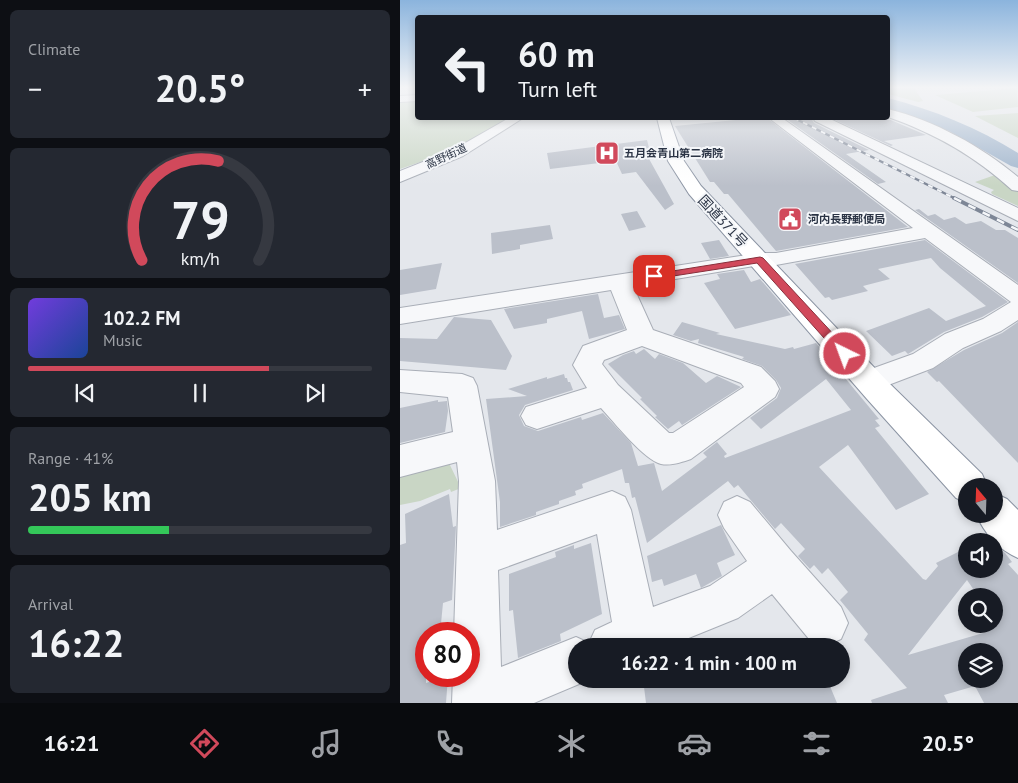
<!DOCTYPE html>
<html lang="en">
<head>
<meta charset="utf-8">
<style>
	:root { --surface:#171b24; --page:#242831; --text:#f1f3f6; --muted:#9ea1a6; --line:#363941; --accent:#d1495b }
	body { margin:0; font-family:"PT Sans","Noto Sans JP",sans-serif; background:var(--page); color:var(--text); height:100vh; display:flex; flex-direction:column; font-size:19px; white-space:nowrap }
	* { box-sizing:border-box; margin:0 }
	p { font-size:16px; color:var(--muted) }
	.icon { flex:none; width:28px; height:28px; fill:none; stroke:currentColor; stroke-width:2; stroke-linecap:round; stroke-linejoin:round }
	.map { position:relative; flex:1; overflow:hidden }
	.details { display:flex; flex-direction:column; gap:10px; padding:10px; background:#0d0f14; width:400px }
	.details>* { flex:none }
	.guide { position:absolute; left:15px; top:15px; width:475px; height:105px; border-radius:5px; box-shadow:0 2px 8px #0003; background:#171b24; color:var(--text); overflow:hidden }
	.needle { width:32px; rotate:341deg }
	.fabs { position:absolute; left:558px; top:478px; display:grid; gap:10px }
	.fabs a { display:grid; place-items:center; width:45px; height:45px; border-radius:50%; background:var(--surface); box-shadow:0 2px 8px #0003; font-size:25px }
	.speed { position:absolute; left:15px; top:622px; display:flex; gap:10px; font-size:25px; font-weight:700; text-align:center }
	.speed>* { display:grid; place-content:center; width:65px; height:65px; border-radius:50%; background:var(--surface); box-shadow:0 2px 8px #0003; line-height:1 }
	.speed .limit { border:8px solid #d22; background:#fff; color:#111 }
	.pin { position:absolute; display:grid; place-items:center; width:42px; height:42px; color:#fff; margin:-21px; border-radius:10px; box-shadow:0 2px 8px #0006 }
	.me { position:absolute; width:55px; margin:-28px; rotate:318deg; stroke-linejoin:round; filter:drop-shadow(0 0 4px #0008) }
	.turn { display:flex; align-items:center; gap:18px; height:105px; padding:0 20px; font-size:22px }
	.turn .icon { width:65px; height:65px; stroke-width:2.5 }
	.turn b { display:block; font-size:35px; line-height:42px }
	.big { font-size:38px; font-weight:700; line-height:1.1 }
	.details .tile { flex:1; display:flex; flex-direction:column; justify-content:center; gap:8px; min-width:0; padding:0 18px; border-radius:8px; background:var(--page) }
	.details .dial { align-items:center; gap:0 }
	.dial svg { height:130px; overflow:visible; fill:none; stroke:var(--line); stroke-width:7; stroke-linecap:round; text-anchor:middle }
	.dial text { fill:var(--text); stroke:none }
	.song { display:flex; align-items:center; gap:15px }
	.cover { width:60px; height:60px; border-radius:8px; background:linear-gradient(135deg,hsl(260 70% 55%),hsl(220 70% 35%)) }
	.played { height:5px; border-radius:2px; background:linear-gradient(90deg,var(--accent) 70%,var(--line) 70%) }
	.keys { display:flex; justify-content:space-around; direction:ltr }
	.heat { display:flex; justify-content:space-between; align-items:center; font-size:28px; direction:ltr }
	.charge { height:8px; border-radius:4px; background:linear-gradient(90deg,#34c759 41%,var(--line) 0) }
	.trip { position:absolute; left:168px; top:638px; width:282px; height:50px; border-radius:25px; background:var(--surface); box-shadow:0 2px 8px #0003; font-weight:700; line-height:50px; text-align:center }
	.tabs { display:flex; height:80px; justify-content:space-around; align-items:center; background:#090b0e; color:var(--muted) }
	.tabs .icon { width:35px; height:35px }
	.tabs .selected { color:var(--accent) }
	.tabs b { font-size:22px; color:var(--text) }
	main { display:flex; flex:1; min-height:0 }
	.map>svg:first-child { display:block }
</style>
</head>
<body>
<main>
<section class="details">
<div class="tile"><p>Climate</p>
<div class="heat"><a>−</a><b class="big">20.5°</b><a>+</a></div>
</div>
<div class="tile dial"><svg viewBox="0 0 100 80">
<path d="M14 69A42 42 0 1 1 86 69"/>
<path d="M14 69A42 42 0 0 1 61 8" stroke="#d1495b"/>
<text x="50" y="56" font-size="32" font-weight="700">79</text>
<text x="50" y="72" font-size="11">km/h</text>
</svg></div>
<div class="tile">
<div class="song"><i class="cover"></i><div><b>102.2 FM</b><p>Music</p></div></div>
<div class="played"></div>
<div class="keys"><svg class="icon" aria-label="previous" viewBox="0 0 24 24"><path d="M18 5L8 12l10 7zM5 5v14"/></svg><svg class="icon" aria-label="pause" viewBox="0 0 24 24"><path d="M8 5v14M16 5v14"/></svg><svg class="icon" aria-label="next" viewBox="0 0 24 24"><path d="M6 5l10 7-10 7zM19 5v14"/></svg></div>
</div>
<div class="tile"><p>Range · 41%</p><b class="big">205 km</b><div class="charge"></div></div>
<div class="tile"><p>Arrival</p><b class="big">16:22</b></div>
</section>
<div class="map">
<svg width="618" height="703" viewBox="0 0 618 703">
	<rect width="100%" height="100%" fill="#e4e7ec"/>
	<path fill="#c9d6c5" d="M488,87H513L523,101L518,102L488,94Z
		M617,88L618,107L573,112L535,95Z
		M0,100H17L18,118H109L55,150L0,169Z
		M618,113V138L575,116Z
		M594,167L618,190V206L592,194L591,192L594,190L575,182L595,175L586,170Z
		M48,461L61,488L51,492L50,489L20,501L0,505V473Z"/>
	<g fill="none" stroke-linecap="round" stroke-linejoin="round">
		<path fill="#9fb4cc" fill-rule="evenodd" d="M488,98C534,110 578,128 618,153V168L611,166L549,131L488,108Z"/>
	</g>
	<path fill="#bbc0ca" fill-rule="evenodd" d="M356,118H367L508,227L376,251L328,194H324L314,182H310L275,126Z
		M385,118H411L414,123L469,150L446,154L486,182L478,184Z
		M431,118H486L526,135L484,141L493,145L491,146Z
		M247,140L251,156L248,157L274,204L265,210L236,172L222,174L216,161L150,169L147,153Z
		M519,209L528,216L535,214L544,220L555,217L566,224L581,221L596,230H605L618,238V283L515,210Z
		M237,211L246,227L229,231L221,214Z
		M150,225L153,239L120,245V249L92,254L91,233Z
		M319,240L329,256L310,259L301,243Z
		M525,240L608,302L582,317L544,332L508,354L505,351L492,356L466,331L529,308L546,321L586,306L540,268L531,258L478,269L490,279L463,286L468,291L432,300L429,297L425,298L395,264Z
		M42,263L36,289L0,295V270Z
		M344,270L351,282L360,279L391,315L335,329L304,283L320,279L317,274Z
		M198,294L204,318L219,315L225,329L189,339L182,311L147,319V323L114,329L104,309Z
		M54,317L91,320L112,356L106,370L0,361V338L37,339Z
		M282,322L320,333L316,334L385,349L393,347L394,349L416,343L479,419L475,420L480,426L475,428L529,494L496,510L448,445L419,467L523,579L526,580L538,566L536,563L566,548V569H594V544L605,553L612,562L608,564L618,575V703H584L575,686L544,695L548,703H472L471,700L507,688L464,640L468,634L440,600L448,592L428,568L422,574L414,565L410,569L398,556L405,549L381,523L375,529L338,485L334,488L328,481L247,543L235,497L232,498L229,483H225L222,469L182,484L183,488L175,491L176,495L159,501V504L136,512V515L100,527V502L86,399L127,396L108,389L147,377V379L164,374L165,378H167L168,382H170L173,390L125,405L119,415L124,426L138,431L181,417L182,420L203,413L231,443L238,466L254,463L262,491L307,457L303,453L317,442L327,454L324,456L325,458L451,410L426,379L361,429L350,418L377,398L381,388L376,380L362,366L342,359L344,357L298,343L299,339L291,341L273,335ZM567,580L578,596H594V627L588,629L590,631L508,655ZM566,651H594V679H566Z
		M618,322V463L539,381L537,382L527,372L564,350L602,333Z
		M244,349L255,359L259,354L283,363L306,383L317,376L341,387L282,425L279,421L268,429L255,417L257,416L240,399L242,398L208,364L223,355L234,351L236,354Z
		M38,400V402L47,401L48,411L45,432L0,443V408Z
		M49,494L53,527L56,526L52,600L43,603L40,634H26V683L48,676L46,703H0V545L6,543L5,514Z
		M321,525L335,555L317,563L322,576L301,588L296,574L264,586L262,579L252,582L247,556Z
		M191,543L202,614L160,634L161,641L118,658L113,610L109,611V574L156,557L155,552L174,545V549Z
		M243,679H427L437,703H246Z"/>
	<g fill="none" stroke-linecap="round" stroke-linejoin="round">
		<g stroke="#a9aeb7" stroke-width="2">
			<path id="minor" d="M18,95V101L0,102V96Z
				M488,109C535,121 581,146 618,177V191L612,190C575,156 534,133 488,117Z
				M109,118H123L63,156L0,182V171L53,150Z
				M369,118H382L618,285V320L601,331L563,348L533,368L470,392L460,389L455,381L460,373L513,354L545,334L583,319L611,302L525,238L376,265H360L233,286L253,330L361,367L375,381L379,389L375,397L291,459C282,462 271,466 261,464C244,460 214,422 201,408L137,429L126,425L121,416L126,407L187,388L173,365L183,346L227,330L211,290L0,324V308L360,253H376L513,228ZM242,346L341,383L344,387L273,433H269L218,385L202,364L204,360Z
				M413,118H428L618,208V221L415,121Z
				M0,370L62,374L73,378L77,386L95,481L97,530L212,491L225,497L231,510L253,607L310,586L347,561L324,528L318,515L324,502L337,496L350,502L391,551L441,607L448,623L441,639L425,646L409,639L372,594L338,618L269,646H176V679H191L134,703H52L53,676H69V634H54L59,481L57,462L0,477V445L53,432L48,397L0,392ZM197,534L212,622L195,630L189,643L176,637L101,667L98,570Z"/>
		</g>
		<g stroke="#8b94a3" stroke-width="2">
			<path id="highway" d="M257,118H269L284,161L301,186L489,383L582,474L587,486H566V502L556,498L467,399L289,194L268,161Z
				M594,493L607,499L618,510V558C599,550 584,533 576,514H594Z"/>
		</g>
		<use href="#minor" fill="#f7f8fa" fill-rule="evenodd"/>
		<use href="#highway" fill="#fff" fill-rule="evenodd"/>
		<g stroke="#7d8696" stroke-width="2.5">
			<path id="rail-far1" d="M394,118L556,199"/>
		</g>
		<g stroke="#7d8696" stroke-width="4">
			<path id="rail" d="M554,198L618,230"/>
		</g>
		<use href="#rail-far1" stroke="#f4f6f9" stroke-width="2" stroke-dasharray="5" stroke-linecap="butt"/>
		<use href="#rail" stroke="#f4f6f9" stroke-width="2.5" stroke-dasharray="8" stroke-linecap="butt"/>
	</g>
	<linearGradient id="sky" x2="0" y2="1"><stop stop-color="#8bb4dd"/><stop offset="0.47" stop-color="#f3f4f6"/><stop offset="1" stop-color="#f3f4f6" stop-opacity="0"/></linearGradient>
	<rect width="618" height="186" fill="url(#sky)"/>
	<path fill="#d1495b" stroke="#882f3b" d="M360,257L363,258L449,351L451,354L449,357H441L357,263L254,279L249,276L254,274Z"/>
	<defs>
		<g id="hospital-square" transform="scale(1.25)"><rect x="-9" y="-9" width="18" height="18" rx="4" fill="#d1495b" stroke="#f4f6f9"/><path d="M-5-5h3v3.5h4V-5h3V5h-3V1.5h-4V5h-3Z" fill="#fff"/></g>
		<g id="civic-square" transform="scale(1.25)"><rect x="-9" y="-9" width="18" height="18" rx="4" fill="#d1495b" stroke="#f4f6f9"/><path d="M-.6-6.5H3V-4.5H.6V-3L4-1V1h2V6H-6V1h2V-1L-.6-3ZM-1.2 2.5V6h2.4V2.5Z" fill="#fff"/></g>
	</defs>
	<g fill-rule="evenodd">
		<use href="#hospital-square" x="207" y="153"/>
		<use href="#civic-square" x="390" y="219"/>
	</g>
	<g text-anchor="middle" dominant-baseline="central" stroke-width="4" stroke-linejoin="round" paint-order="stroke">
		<g font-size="11" font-weight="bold" fill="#2b3445" stroke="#f4f6f9" text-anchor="start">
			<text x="224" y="153">五月会青山第二病院</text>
			<text x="408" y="219">河内長野郵便局</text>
		</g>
		<g font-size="11" fill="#2b3445" stroke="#f4f6f9">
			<text transform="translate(46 156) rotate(-25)">高野街道</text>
		</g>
		<g font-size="14" fill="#2b3445" stroke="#f4f6f9">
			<text transform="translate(323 221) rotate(47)">国道371号</text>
		</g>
	</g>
</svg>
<div class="fabs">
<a><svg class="needle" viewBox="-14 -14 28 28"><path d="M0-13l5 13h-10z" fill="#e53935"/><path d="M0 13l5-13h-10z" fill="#9ea1a6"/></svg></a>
<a><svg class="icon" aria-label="sound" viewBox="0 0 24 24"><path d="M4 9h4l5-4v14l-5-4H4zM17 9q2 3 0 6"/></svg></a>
<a><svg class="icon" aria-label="search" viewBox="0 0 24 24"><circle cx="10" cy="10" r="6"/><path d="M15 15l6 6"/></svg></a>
<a><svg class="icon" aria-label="layers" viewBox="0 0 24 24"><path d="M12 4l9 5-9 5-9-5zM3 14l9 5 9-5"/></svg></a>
</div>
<div class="speed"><div class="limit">80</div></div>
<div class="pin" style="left:254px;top:276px;background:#d93025"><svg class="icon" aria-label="arrive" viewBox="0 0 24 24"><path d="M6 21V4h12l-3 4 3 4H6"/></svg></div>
<svg class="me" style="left:445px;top:354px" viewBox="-20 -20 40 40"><circle r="17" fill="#d1495b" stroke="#fff" stroke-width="3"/><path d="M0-11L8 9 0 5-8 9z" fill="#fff"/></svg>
<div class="trip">16:22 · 1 min · 100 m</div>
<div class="guide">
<div class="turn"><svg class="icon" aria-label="left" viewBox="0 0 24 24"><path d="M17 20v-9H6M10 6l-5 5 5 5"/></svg><div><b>60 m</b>Turn left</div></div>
</div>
</div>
</main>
<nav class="tabs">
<b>16:21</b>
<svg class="icon selected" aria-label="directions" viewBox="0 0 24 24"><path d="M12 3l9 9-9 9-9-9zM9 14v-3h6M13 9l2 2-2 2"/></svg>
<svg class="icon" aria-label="music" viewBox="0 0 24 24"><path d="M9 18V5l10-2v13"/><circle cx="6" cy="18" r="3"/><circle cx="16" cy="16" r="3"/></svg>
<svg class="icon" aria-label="phone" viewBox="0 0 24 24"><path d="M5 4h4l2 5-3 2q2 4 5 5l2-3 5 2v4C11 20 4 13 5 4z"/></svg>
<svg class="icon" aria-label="climate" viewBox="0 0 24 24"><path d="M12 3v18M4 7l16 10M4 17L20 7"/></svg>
<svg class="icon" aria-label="car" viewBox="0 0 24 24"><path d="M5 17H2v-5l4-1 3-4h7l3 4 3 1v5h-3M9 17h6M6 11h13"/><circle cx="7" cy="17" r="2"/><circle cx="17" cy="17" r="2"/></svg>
<svg class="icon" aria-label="filters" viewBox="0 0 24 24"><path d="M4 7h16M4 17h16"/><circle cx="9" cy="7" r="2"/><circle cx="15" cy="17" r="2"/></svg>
<b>20.5°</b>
</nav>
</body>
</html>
